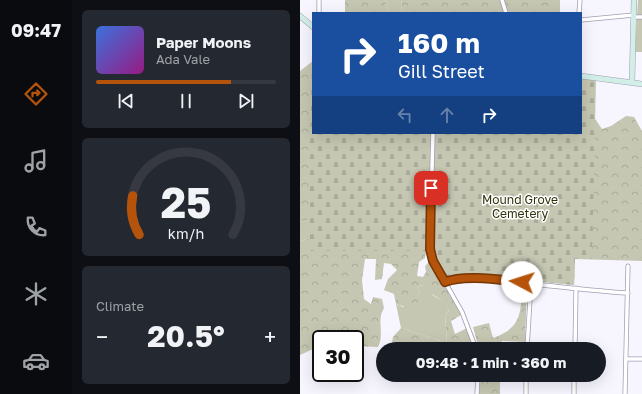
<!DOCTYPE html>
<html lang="en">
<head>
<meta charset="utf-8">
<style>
	:root { --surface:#171b24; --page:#242831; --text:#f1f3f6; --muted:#9ea1a6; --line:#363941; --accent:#b45309 }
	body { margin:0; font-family:"Golos Text",sans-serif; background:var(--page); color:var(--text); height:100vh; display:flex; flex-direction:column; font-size:15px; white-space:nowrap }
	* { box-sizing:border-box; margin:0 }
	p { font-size:13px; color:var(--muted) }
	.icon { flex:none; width:22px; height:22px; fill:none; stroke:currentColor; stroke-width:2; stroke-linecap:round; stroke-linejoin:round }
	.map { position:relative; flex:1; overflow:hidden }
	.side { display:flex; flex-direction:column; gap:10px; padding:10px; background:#0d0f14; width:228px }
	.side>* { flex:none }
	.banner { position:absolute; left:12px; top:12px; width:270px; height:122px; border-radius:0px; box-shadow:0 4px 16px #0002; background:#1a4fa0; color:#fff; overflow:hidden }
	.speed { position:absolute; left:12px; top:330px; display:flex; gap:8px; font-size:20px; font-weight:700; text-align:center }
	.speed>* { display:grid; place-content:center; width:52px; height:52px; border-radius:50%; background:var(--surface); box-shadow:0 4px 16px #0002; line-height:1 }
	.speed .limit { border:2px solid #111; border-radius:6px; background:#fff; color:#111 }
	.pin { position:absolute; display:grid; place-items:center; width:34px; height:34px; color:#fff; margin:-17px; border-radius:8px; box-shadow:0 2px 6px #0006 }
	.me { position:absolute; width:44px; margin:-22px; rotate:275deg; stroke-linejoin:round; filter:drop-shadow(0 0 3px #0008) }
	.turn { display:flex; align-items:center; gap:14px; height:84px; padding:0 20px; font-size:18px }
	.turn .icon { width:52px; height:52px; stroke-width:2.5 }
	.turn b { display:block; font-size:28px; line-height:34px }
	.lanes { display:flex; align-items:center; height:38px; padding:0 20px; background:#0003; justify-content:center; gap:20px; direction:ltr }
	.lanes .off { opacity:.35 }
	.big { font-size:30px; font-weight:700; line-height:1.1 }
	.side .tile { flex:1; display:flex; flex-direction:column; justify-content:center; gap:6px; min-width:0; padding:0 14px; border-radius:6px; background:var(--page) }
	.side .dial { align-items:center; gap:0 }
	.dial svg { height:104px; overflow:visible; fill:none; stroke:var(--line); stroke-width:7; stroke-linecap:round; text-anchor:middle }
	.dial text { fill:var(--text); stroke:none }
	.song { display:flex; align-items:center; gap:12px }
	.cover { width:48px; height:48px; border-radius:6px; background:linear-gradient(135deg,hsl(220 70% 55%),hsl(310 70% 35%)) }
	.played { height:4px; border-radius:2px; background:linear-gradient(90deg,var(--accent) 75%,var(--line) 75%) }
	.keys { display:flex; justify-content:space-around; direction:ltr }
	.heat { display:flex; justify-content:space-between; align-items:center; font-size:22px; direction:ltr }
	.trip { position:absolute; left:76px; top:342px; width:230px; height:40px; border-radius:20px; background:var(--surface); box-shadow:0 4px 16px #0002; font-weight:700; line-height:40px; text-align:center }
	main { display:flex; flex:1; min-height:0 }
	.dock { display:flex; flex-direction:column; width:72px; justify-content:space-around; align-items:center; background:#090b0e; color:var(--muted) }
	.dock .icon { width:28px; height:28px }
	.dock .current { color:var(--accent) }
	.dock b { font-size:18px; color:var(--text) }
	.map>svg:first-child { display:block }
</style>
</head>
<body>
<main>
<nav class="dock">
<b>09:47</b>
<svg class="icon current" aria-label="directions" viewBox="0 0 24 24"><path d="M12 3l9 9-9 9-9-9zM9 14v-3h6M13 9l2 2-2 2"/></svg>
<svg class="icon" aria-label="music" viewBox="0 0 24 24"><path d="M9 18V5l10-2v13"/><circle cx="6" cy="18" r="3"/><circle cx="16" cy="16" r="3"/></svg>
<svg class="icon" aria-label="phone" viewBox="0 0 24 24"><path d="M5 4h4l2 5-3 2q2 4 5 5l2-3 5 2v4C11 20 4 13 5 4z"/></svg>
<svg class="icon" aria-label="climate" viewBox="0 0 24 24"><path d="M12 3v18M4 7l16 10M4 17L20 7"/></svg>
<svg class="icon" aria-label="car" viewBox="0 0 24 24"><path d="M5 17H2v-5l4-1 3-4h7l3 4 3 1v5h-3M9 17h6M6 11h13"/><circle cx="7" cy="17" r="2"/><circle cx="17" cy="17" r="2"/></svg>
</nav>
<section class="side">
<div class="tile">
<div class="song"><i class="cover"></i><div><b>Paper Moons</b><p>Ada Vale</p></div></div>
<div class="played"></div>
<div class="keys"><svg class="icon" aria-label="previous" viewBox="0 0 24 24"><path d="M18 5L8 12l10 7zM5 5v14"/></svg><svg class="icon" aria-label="pause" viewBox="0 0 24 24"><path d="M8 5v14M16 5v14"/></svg><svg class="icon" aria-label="next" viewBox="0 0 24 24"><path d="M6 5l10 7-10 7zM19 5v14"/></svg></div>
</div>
<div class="tile dial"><svg viewBox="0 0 100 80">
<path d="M14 69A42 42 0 1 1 86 69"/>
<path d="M14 69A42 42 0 0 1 9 39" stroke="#b45309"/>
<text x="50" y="56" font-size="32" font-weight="700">25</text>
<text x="50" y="72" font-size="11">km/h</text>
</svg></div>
<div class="tile"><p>Climate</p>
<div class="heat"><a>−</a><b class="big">20.5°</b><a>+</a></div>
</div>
</section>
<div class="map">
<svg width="342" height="394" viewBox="0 0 342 394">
	<defs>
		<pattern id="forest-crowns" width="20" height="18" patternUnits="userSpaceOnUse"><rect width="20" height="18" fill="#c5c7b2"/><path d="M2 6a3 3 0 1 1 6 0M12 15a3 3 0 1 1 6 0" fill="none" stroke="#a9aa99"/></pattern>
		<pattern id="cemetery-stones" width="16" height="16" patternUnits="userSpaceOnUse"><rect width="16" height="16" fill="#c5c7b2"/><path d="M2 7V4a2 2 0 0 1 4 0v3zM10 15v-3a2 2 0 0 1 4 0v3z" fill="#a9aa99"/></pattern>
	</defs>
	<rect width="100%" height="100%" fill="#f7f6ff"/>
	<path fill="#c5c7b2" d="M85,0H102L101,13H89Z
		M338,0H342V52H335Z
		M9,220V238L0,241V222Z
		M123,285L134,296L145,302L149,311L145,315L147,343L101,328L96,304L103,307L120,294L118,286Z"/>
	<path fill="url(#forest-crowns)" d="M45,0H85L89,13H45Z
		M102,0H260V13H101Z
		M13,61L15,206L9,220L0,222V71Z
		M326,116L334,117L342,131V261L275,259L274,285L226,280L281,133L295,119L302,129L311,126Z
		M175,133L179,278L153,277L147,279L133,251H126L125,258L119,262L117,276L123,277L126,272L125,266L128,263L132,264L161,315L151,321L155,334L167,328L173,349L91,348L93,337L101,328L147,343L145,315L149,311C143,295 131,298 123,285L118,286L120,294V301C111,307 106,308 96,304L94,294L84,290L88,279L97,270L91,264L84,263L82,279L75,280L76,259H65L62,280L64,299L71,304L73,297L82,299L84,308C76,320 85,334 78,347L55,346V339H21V351L13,349L0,355V241L9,238Z
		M222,284L226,286L227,289L225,342L202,341L201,349H179L173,327L189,323L193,338C222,328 221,312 222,284Z
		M181,375H200V394H179Z"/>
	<path fill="url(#cemetery-stones)" d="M12,54L13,133H281V78L296,80L292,259H275L274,285L206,278L153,277L147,279L137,266L133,251H8Z"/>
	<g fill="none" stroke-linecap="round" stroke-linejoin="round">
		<g stroke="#a19eb3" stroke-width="5">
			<path id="street" d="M202,0L206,13
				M19,13V0
				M279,13L280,0
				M333,17H342
				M281,20L334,15
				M133,133L130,242L133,261L162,312L176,349
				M145,282L151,280C211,278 269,290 328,293
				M227,349L231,283
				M275,349L276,288
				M327,359H342
				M177,394L178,375
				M226,394V375
				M274,394V375
				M325,394L328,266"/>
		</g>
		<g stroke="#a19eb3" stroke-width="6">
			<path id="secondary" d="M0,16L13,27
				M281,76L342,84
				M332,83L334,0"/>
		</g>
		<use href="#street" stroke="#fff" stroke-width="3.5"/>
		<use href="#secondary" stroke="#d1eee7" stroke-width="5"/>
	</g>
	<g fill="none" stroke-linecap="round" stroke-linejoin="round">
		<g stroke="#753606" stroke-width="10">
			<path id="route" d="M131,188L130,249L133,261L145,282C165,274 201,280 222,282"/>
		</g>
		<use href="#route" stroke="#b45309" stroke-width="7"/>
	</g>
	<g text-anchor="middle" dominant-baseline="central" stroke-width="3" stroke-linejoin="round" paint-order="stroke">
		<g font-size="12" fill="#2f3008" stroke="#fff">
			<text x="220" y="199">Mound Grove<tspan x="220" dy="14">Cemetery</tspan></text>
		</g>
	</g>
</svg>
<div class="speed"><div class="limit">30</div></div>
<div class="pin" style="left:131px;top:188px;background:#d93025"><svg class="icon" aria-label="arrive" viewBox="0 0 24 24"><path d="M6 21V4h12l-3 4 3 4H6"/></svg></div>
<svg class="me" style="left:222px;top:282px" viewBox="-20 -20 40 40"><circle r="19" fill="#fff"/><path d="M0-13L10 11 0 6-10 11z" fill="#b45309"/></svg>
<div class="trip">09:48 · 1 min · 360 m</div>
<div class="banner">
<div class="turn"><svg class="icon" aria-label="right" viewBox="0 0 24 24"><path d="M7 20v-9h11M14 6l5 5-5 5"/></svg><div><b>160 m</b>Gill Street</div></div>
<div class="lanes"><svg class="icon off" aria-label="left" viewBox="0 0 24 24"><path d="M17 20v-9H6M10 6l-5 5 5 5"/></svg><svg class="icon off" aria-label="ahead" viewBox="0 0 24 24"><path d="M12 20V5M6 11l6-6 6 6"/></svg><svg class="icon" aria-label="right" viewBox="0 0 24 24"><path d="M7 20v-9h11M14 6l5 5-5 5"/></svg></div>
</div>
</div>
</main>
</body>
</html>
